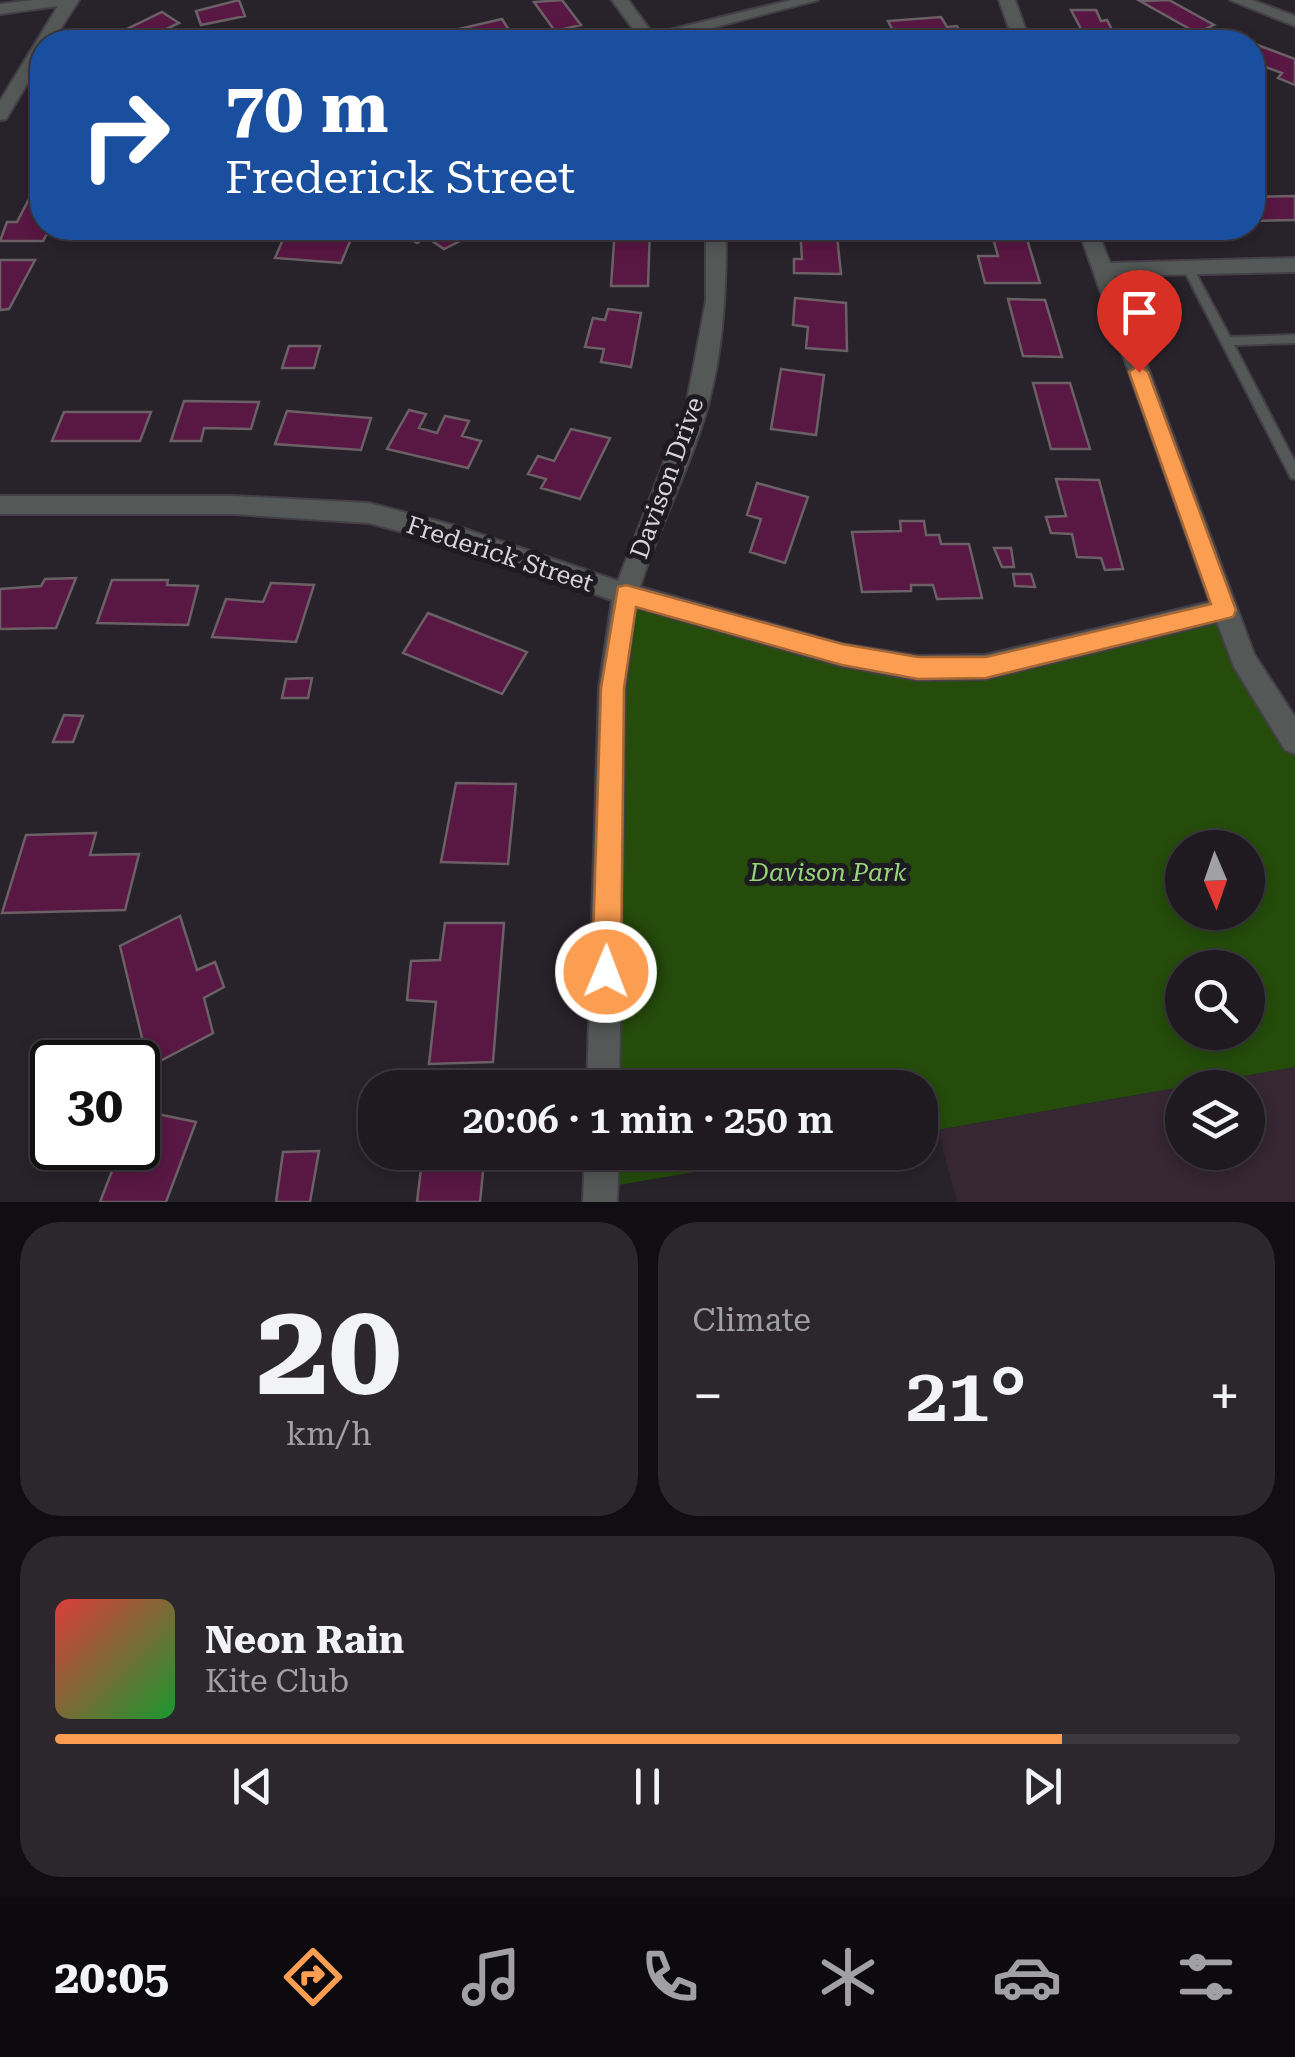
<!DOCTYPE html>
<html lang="en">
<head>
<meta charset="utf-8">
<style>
	:root { --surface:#1e1a20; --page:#2b272d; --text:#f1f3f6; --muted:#a1a1a5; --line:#3c383e; --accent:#fc9e52 }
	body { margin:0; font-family:"Roboto Serif",serif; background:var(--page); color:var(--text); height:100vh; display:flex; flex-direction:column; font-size:38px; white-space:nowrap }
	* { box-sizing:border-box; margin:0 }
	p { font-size:32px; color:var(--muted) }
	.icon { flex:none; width:55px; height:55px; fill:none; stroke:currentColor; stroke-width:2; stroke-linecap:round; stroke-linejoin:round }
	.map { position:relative; height:1202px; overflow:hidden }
	.drawer { display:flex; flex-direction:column; gap:20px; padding:20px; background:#100e12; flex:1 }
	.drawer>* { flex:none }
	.guide { position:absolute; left:30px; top:30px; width:1235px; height:210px; border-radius:40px; box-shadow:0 5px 15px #0003,0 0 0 2px var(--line); background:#1a4fa0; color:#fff; overflow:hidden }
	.needle { width:65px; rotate:178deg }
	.tools { position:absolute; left:1165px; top:830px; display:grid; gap:20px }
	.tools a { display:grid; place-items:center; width:100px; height:100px; border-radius:50%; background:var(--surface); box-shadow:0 5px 15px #0003,0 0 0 2px var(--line); font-size:50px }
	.speed { position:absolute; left:30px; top:1040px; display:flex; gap:20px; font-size:50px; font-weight:700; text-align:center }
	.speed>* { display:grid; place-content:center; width:130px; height:130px; border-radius:50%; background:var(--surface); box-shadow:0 5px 15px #0003,0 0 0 2px var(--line); line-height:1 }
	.speed .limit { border:5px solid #111; border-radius:15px; background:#fff; color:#111 }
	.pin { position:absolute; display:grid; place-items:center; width:85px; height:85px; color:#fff; margin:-102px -42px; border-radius:50% 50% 50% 0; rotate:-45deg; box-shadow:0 0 10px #0007 }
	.pin .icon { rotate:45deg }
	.me { position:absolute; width:110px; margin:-55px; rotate:1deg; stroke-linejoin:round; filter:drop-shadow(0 0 8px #0008) }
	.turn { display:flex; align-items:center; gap:35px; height:210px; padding:0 30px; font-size:45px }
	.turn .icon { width:130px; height:130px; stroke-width:2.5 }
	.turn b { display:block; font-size:70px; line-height:85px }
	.big { font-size:75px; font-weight:600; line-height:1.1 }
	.drawer .widget { flex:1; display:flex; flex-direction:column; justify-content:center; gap:15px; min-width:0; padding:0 35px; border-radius:40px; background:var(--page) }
	.drawer .dial { align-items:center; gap:0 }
	.dial b { font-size:130px; line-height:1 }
	.song { display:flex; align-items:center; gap:30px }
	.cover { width:120px; height:120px; border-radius:15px; background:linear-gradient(135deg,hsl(0 70% 55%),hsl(130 70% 35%)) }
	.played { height:10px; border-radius:5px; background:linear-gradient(90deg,var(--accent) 85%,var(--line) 85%) }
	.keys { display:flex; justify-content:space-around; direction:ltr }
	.heat { display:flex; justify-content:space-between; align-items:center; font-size:55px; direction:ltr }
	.drawer .tiles { flex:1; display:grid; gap:20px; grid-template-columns:1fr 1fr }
	.widget:last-child { grid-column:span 2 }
	.trip { position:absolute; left:358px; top:1070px; width:580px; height:100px; border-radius:40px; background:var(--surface); box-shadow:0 5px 15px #0003,0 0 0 2px var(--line); font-weight:600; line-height:100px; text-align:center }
	.tab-bar { display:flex; height:160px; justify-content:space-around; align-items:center; background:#0c0a0d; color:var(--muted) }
	.tab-bar .icon { width:70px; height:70px }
	.tab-bar .on { color:var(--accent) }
	.tab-bar b { font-size:45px; color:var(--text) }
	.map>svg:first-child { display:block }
</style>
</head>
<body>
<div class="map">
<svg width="1295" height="1202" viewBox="0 0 1295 1202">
	<rect width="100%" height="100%" fill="#28232b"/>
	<path fill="#362733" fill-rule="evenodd" d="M1295,1067V1202H957L938,1130ZM1182,1088H1248V1152H1182Z"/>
	<path fill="#254c0b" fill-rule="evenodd" d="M626,594L918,668L1224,610L1295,741V1067L920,1133V1088H603ZM1182,848H1248V912H1182ZM1182,968H1248V1032H1182Z
		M602,1153H805L601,1188Z"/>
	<path fill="#591743" stroke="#6a6065" stroke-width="2.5" d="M239,0L245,16L201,25L196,11Z
		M562,0L581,25L555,31L534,2Z
		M1169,0L1214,25L1197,33L1140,1Z
		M1071,10H1096L1101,21L1107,20L1118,42H1088Z
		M162,12L179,23L148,38L157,42H133L119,33Z
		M941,17L947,27L957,26L965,40L899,42L888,21Z
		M502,19L516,41L452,42L446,32Z
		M1252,43L1295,59V85L1278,78L1282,73L1252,62Z
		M1295,196V220L1252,221V197Z
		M29,199H42V228H50L43,241H0L7,222H17Z
		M393,228H440L443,231L486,228L444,249L426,237L417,243Z
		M615,228H650L648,286H611Z
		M800,228H830V236H837L841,274L794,273V259H802Z
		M990,228L1024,229L1040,283H985L978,256H998Z
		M327,230L354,232L341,263L275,258L284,237L324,240Z
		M0,260H35L9,309L0,310Z
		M795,298L846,303L847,351L806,348L808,327L793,325Z
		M1008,299L1045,300L1062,357L1023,356Z
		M608,309L641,313L631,367L601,362L604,349L585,347L593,318L605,320Z
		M289,346H320L314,368H282Z
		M781,369L824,375L816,435L771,429Z
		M1033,383H1070L1090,449H1051Z
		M184,401L259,402L251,429L204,428L201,441H171Z
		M409,410L426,414L419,428L437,433L445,416L469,421L462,436L481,441L468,468L387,449Z
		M287,411L371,418L361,450L275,444Z
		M64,412H151L140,441H52Z
		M571,429L610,438L580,499L541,488L546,479L528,474L538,456L554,461Z
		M1056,479L1099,480L1123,569L1105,570L1101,558L1077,557L1072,534L1051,533L1046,517L1066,516Z
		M757,483L808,497L785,563L750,552L761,519L747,515Z
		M900,521H924L926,535H939L941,544H969L982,598L937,599L933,585H911V591L862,592L852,532L901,531Z
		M994,548H1011L1014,567H1002Z
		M1013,574H1031L1035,587L1015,586Z
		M76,578L56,628L0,629V589L41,586L45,579Z
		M112,580H168L167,585L198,586L188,625L97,623Z
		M271,583L314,585L296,642L212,637L226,599L263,602Z
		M428,613L527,652L502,694L403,653Z
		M312,678L308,698H282L286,679Z
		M64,715L83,716L73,742H53Z
		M456,783L516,784L508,864L441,862Z
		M96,833L90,855L139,854L125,910L2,913L26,835Z
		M180,916L197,970L215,962L224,987L204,998L213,1033L149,1067L120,946Z
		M445,923H504L493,1062L429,1064L436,1002L407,1000L411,961L440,960Z
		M138,1110L196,1122L166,1202H100L121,1148H138Z
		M319,1151L310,1202H276L283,1152Z
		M423,1152H485L480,1202H417Z"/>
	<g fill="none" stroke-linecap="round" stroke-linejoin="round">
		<g stroke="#443f47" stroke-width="4">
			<path id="lane" d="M1188,264L1193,268L1230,337L1295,335V343L1234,345L1295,462V479L1291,478L1183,268Z"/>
		</g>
		<g stroke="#443f47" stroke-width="4">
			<path id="street" d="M34,0H79L52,42H42V59L6,119L0,120V101L58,6L0,14V4Z
				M612,0H628L653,34L791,0H818L659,42H631L639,37Z
				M999,0H1015L1030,42H1014Z
				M1230,0H1252L1295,16V26Z
				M706,228H726C726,287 724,347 708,405C691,467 659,525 640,587L842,644L918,656L985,655L1210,602L1078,228H1096L1110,263L1295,258V272L1114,276L1254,654L1295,717V754L1285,750L1234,667L1217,622L985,679L918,680L842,666L635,607L625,688L619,1088H587L599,688L612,600L455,546L369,523L233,514H0V496H233L369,503L456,526L618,581L686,406L706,301Z
				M585,1152H619L617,1202H583Z"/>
		</g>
		<use href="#lane" fill="#545958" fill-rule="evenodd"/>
		<use href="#street" fill="#545958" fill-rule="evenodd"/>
	</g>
	<path fill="#fc9e52" stroke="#a46735" stroke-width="2.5" d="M1139,365L1148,372L1236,610L1233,617L986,678L918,679L842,665L636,607L624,688L621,972L616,982L606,987L597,982L592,972L601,688L618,587L626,585L842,644L918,657H986L1211,604L1129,372Z"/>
	<g text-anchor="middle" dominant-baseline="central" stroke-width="10" stroke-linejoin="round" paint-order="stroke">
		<g font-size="25" fill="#d7d4d9" stroke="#1e1a21">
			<text transform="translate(667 478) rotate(-70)">Davison Drive</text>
			<text transform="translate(500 554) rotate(18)">Frederick Street</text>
		</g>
		<g font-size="25" font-style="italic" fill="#98d779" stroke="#1e1a21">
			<text x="828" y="872">Davison Park</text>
		</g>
	</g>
</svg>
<div class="tools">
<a><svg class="needle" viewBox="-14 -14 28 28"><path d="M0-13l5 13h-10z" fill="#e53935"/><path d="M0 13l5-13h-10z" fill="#a1a1a5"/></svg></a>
<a><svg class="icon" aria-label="search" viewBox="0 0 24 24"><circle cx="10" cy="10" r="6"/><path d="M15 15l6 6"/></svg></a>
<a><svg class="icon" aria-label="layers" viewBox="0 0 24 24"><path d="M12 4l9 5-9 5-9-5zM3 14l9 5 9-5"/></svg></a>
</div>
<div class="speed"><div class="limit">30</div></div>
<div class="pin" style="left:1139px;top:372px;background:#d93025"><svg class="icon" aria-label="arrive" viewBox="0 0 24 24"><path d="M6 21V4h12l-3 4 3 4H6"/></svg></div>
<svg class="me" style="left:606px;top:972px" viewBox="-20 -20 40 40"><circle r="17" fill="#fc9e52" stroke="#fff" stroke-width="3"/><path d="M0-11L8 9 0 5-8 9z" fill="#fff"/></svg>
<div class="trip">20:06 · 1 min · 250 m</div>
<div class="guide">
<div class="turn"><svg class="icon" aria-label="right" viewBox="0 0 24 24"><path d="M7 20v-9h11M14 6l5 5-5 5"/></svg><div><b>70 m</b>Frederick Street</div></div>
</div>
</div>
<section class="drawer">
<div class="tiles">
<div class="widget dial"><b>20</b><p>km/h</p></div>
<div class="widget"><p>Climate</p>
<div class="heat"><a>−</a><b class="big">21°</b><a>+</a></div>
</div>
<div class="widget">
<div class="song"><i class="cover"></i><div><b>Neon Rain</b><p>Kite Club</p></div></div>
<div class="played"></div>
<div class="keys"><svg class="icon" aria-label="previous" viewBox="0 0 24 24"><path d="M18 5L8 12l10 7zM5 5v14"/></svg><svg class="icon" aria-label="pause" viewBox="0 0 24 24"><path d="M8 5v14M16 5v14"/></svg><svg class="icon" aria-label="next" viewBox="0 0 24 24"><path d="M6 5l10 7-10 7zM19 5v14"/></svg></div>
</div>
</div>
</section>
<nav class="tab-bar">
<b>20:05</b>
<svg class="icon on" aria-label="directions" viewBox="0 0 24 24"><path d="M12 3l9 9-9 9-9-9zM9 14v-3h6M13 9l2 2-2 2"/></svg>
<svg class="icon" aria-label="music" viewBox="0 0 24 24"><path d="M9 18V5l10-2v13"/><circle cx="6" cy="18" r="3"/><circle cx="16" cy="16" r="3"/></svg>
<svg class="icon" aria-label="phone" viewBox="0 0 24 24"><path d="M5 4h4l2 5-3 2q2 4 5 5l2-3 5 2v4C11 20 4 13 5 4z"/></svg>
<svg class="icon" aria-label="climate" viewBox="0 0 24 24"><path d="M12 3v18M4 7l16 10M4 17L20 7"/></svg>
<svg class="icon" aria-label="car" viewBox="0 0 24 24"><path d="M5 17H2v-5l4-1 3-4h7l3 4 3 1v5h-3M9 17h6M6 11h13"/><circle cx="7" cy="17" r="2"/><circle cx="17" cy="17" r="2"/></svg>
<svg class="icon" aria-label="filters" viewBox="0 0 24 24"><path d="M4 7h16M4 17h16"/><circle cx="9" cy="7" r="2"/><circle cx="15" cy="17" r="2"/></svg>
</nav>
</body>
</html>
